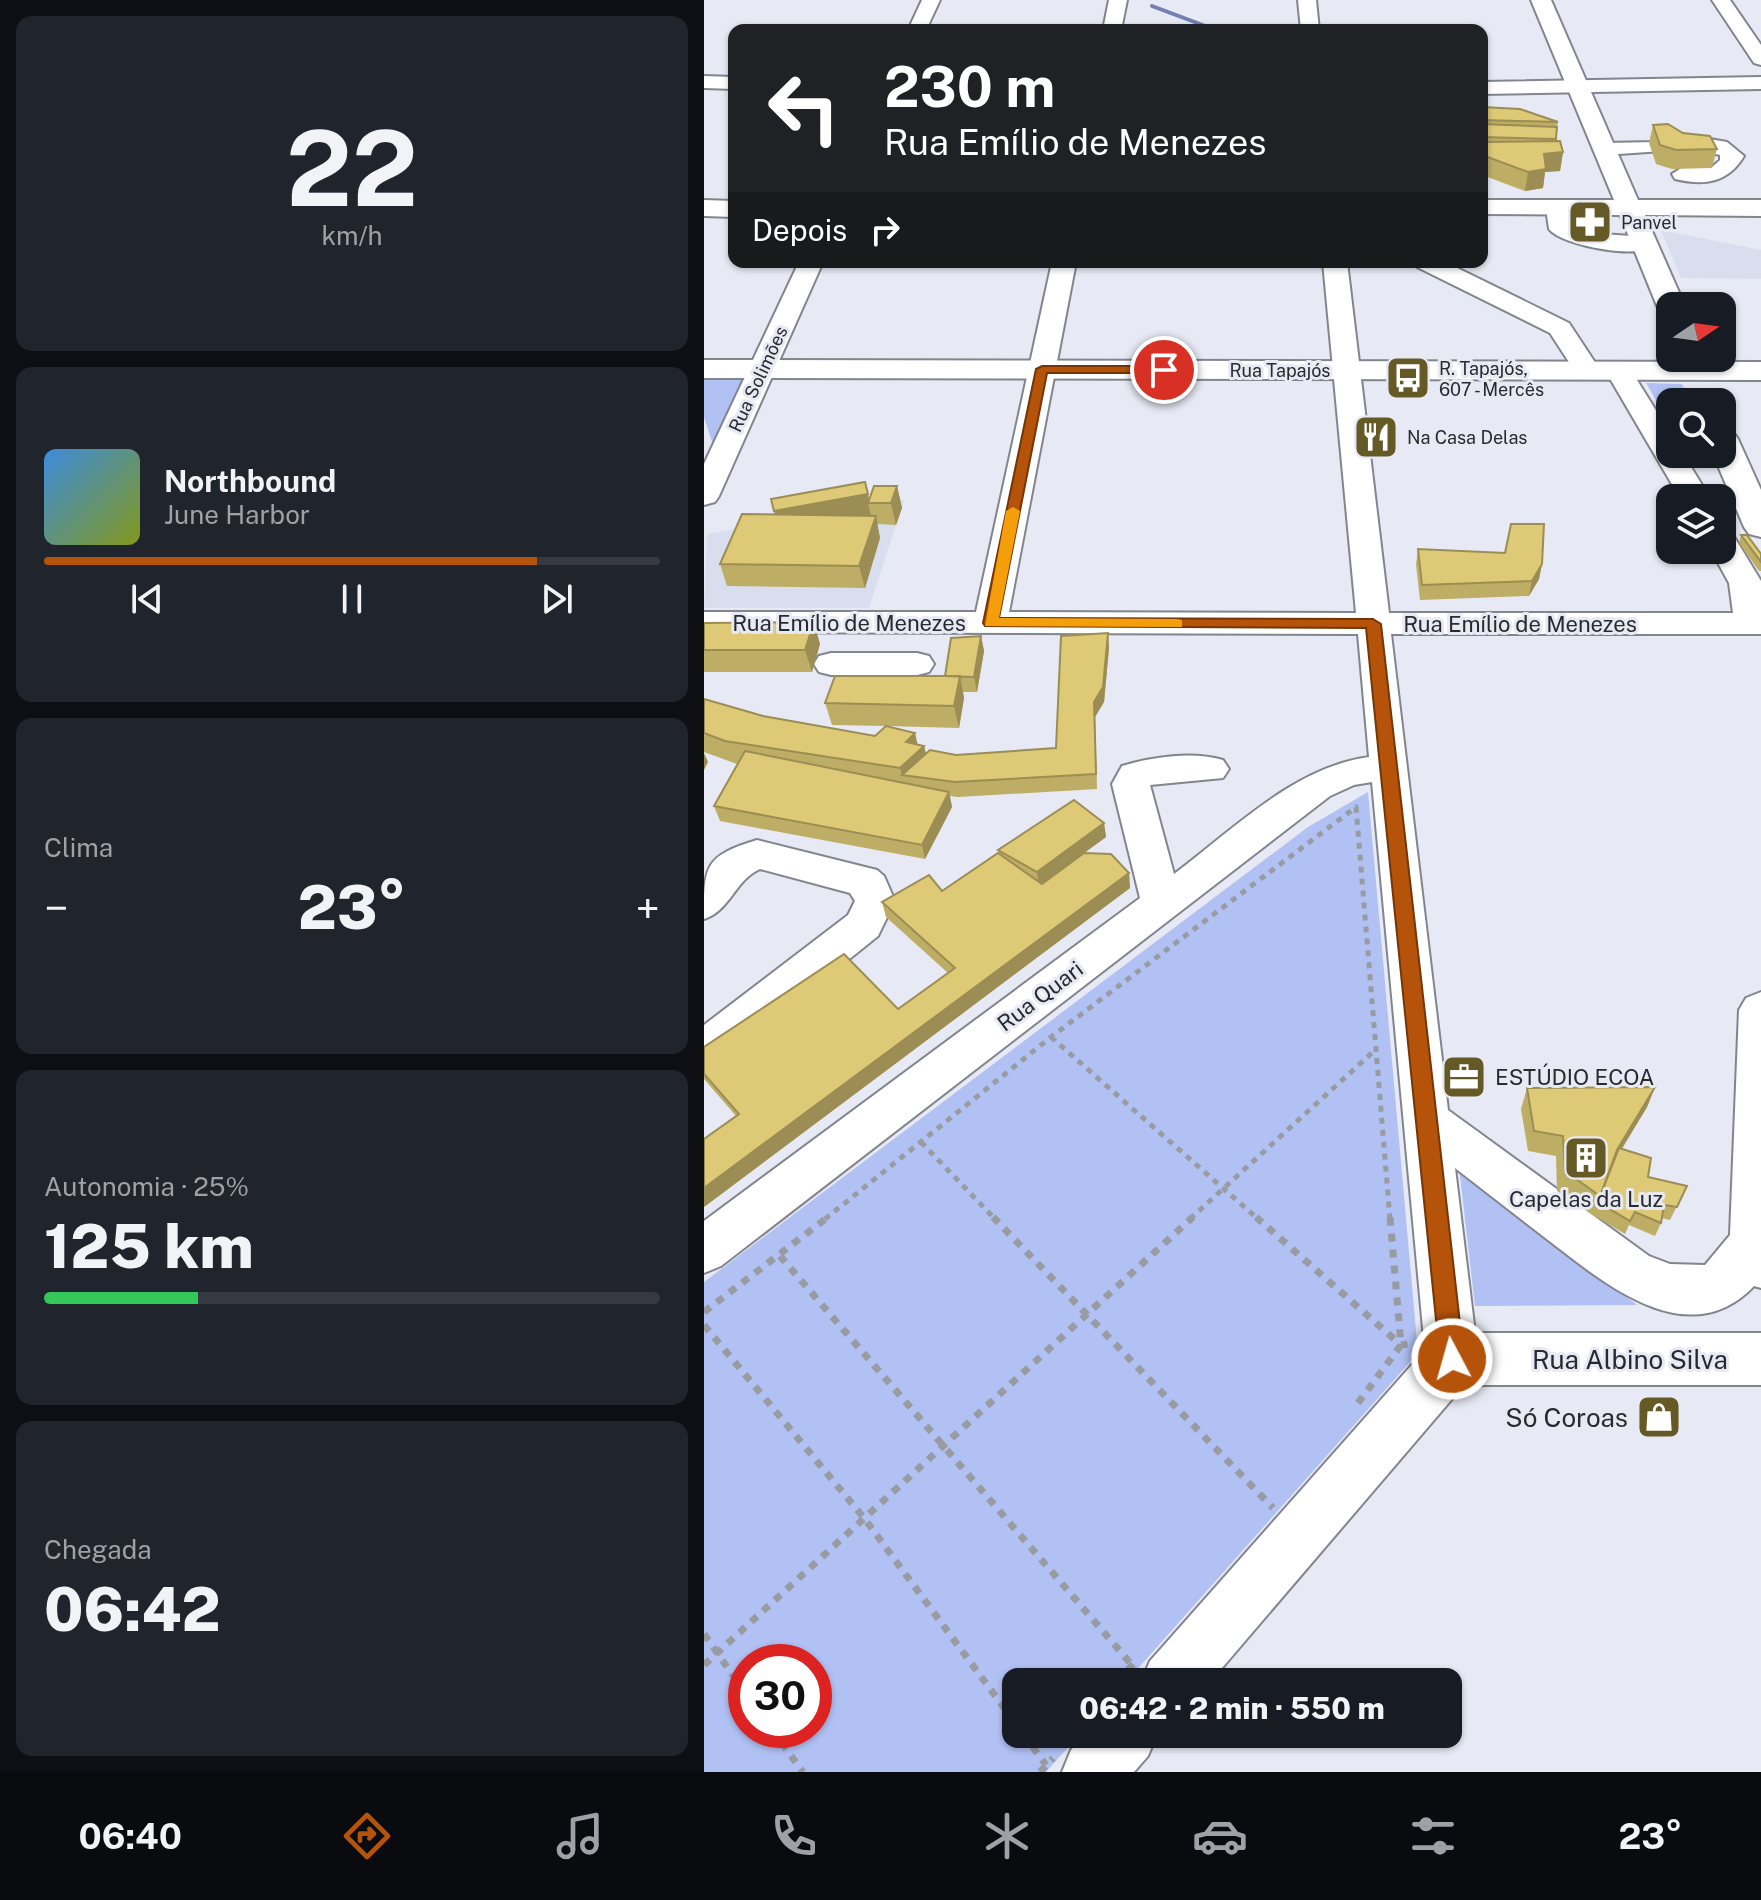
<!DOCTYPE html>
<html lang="pt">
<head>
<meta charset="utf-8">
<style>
	:root { --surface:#171b24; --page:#20242c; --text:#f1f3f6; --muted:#9ea1a6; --line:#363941; --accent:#b45309 }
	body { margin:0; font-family:"Public Sans",sans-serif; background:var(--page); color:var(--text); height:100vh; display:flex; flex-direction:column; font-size:30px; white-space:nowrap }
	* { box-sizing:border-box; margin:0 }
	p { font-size:26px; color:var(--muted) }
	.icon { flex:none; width:44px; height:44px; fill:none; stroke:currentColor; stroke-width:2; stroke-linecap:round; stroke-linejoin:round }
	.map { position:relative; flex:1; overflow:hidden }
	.sheet { display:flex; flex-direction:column; gap:16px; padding:16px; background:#0d0f14; width:704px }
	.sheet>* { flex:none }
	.hud { position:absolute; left:24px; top:24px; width:760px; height:244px; border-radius:16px; box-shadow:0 2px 6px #0004; background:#202124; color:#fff; overflow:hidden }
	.needle { width:52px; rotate:77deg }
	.controls { position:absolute; left:952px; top:292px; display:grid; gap:16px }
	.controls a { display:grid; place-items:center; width:80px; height:80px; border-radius:16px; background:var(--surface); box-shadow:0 2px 6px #0004; font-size:40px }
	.speed { position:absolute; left:24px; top:1644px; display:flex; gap:16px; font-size:40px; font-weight:700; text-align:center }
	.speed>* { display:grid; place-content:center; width:104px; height:104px; border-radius:50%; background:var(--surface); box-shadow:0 2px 6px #0004; line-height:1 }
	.speed .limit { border:12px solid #d22; background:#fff; color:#111 }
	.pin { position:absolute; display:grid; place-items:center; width:68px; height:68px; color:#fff; margin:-34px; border:4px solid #fff; border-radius:50%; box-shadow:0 2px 8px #0007 }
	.me { position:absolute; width:88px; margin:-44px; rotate:354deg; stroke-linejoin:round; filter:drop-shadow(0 0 6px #0008) }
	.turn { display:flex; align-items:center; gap:28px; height:168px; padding:0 24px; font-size:36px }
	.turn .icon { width:104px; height:104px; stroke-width:2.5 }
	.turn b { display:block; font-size:56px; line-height:68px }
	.then { display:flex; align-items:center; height:76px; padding:0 24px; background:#0003; gap:16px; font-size:30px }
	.big { font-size:60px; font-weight:800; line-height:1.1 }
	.sheet .tile { flex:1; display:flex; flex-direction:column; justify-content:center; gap:12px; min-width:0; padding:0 28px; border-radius:16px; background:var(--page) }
	.sheet .dial { align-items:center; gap:0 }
	.dial b { font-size:104px; line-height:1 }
	.song { display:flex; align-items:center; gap:24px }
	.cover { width:96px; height:96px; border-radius:12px; background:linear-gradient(135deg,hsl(210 70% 55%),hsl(70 70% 35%)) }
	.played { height:8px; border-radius:4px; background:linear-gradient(90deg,var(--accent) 80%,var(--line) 80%) }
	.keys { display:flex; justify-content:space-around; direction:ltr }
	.heat { display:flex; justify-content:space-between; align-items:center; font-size:44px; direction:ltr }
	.charge { height:12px; border-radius:6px; background:linear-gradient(90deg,#34c759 25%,var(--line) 0) }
	.trip { position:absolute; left:298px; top:1668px; width:460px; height:80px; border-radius:16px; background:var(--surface); box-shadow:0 2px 6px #0004; font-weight:800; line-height:80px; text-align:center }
	.tabs { display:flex; height:128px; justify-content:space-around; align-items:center; background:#090b0e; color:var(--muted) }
	.tabs .icon { width:56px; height:56px }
	.tabs .current { color:var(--accent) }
	.tabs b { font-size:36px; color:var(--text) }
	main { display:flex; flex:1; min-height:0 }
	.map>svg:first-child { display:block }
</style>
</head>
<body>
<main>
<section class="sheet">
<div class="tile dial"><b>22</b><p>km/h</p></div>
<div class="tile">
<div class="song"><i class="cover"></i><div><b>Northbound</b><p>June Harbor</p></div></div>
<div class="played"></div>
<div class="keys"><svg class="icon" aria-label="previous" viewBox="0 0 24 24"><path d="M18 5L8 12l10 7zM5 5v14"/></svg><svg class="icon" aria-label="pause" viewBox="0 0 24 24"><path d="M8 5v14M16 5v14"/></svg><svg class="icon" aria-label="next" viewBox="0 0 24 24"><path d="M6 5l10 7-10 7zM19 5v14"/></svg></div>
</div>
<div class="tile"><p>Clima</p>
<div class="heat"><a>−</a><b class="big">23°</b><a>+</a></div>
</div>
<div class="tile"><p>Autonomia · 25%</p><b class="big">125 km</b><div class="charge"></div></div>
<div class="tile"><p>Chegada</p><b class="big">06:42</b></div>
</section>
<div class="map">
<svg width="1057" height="1772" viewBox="0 0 1057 1772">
	<rect width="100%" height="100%" fill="#e7eaf4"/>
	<path fill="#d8deee" d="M957,230L1057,250V279L977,278Z
		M200,500L165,608H0L3,534Z"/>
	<path fill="#b1c1f4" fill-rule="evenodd" d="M0,378H45L11,451L0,417Z
		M942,383L978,384L986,402H966V424Z
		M664,792L714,1353L422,1682H312V1734H376L342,1772H0V1282L604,827ZM110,1662V1730H42V1662Z
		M755,1167L933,1305L771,1306Z"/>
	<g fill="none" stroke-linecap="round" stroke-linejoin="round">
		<path stroke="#717fb2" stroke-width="4" d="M448,6L512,30"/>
		<g stroke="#82858e" stroke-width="4">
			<path id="minor" d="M218,0H236L222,30H204Z
				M405,0H423L417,30H399Z
				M594,0H612L615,30H597Z
				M1008,0H1026L1057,45V65L1050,63Z
				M0,76L30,77V89L0,88Z
				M1057,77V89L778,94V82Z
				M988,136L1023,142L1040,156C1024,183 1000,186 971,179L968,174L979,167L1007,168L1016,160V155L988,149L900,155L889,149L900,143L952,142Z
				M853,201L864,208L868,225L885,233L941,237L953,244C940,261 858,246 845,229L842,208Z
				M95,262H119L15,496L11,502L0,505V464Z
				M348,262H372L305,612L652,613L619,262H643L685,613H1029L1025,583L1007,550H1018V533L1029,535L1057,581V634H687L744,1110L945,1256L966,1264L1001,1265L1026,1235L1035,1010L1042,998L1057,992V1288L1050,1286C984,1355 900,1283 844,1240C813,1216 782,1192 751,1168L771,1333H1057V1385H760L506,1682H437L446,1661L721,1350L668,782L650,785L626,796L17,1266L0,1273V1221L436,898L408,784L418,766C448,757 488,751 519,760L525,769L519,778L446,785L470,874C529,830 590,767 665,757L654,634L0,632V612H272Z
				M710,262H741L865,323L896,370L892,376H874L846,333L713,267Z
				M914,362L923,364L966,433V454H979L1006,498H976L901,370L905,364Z
				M127,653H213L225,656L230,664L225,672L213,675H127L115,672L110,664L115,656Z
				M53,840L173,870L180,876L191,901L174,936L16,1063L0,1068V1025L144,915L151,901L146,893L56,869C31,880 26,911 0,919C0,866 0,856 53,840Z
				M381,1734H453L444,1756L430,1772H358L367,1750Z"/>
		</g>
		<g stroke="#82858e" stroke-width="4">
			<path id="major" d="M827,0H847L934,200H1057V216L941,215L981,306H966V314L957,312L953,306L916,215L778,214V200H910Z
				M0,200L30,201V217L0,216Z
				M0,360L1057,362V380L0,378Z
				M1018,430L1029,432L1034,439L1057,490V537L1045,534L1040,527L1009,454H1018Z"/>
		</g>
		<path stroke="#999ba2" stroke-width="5" stroke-dasharray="6 6" stroke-linecap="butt" d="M347,1037L554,1219
			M217,1142L291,1219
			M121,1219L347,1037L652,807L686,1219
			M486,1219L670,1051"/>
		<path stroke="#999ba2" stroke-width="7" stroke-dasharray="8 8" stroke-linecap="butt" d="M289,1217L569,1508
			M552,1217L697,1345L709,1343
			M76,1256L428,1665
			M0,1312L124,1217
			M0,1325L160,1518L312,1724
			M654,1403L697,1345L686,1217
			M0,1634L42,1694
			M0,1665L489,1217
			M413,1682L431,1662
			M68,1730L99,1772
			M319,1734L342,1765
			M336,1772L349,1758"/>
		<use href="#minor" fill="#fff" fill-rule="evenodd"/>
		<use href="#major" fill="#fff" fill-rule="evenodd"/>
	</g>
	<path fill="#bead65" d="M778,107L854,121L851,141L859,152L856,171L841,172L839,188L821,191L778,175Z
		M949,125L1013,149L1008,168L968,169L952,164L945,143Z
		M193,486L198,508L192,525L173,524L176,538L161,588L23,586L16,564L71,515L165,499Z
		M1037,535L1057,554V571H1055L1035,543Z
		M714,549L838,564L835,579L825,596L716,600L712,564Z
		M0,623L116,644L108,672H0Z
		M404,633L405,648L400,702L391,717L393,789L254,797L246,796L248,807L221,859L16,821L10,806L33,764L0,752V699L59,716L171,736L182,726L128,725L121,703L241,676L277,636L280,651L273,692H259L260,698L255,728L184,726L211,733L213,745L220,746L222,753L252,755L352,748Z
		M400,823L402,837L380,853L425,873L426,888L0,1207V1139L32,1116L0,1079V1047L194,1009L244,973L182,917L178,902L238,891L295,854L294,850Z
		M951,1087L943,1107L918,1149L944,1177L983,1186L966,1220L958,1218L957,1223L951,1236L925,1225L921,1234L889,1215L853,1191L852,1156L824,1151L817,1109L823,1088Z"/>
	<path fill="#9b8d53" d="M859,152L856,171L841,172L839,188L821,191L824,172L840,154Z
		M193,486L198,508L192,525L187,503Z
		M164,494L166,503H164L167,516L76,533L70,511Z
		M172,516L176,538L161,588L155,566Z
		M838,564L835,579L825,596L828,581Z
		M110,622L116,644L108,672L101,650Z
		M404,633L405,648L400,702L391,717L393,789L390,702Z
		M277,636L280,651L273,692L270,677Z
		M256,676L260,698L255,728L250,706Z
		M211,733L215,751L220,746L225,768L198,775L196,768L202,742Z
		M0,753L4,762L0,770Z
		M245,792L248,807L221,859L218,845Z
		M400,823L402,837L335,886L333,872Z
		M425,873L426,888L0,1207V1188Z
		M951,1087L943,1107L910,1161L913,1150Z"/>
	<path fill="#ddc976" stroke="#9b8d53" stroke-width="2" d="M778,107L816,109L854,122L778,120Z
		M778,124L853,127L852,139L778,137Z
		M964,124L979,133L1006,136L1013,149L972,150L956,145L949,125Z
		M856,141L859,152L840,154L842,169L824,172L778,155V142Z
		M161,482L164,494L70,511L67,499Z
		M170,486H193L187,503H164Z
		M38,514L172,516L155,566L16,564Z
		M807,524H840L838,564L828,581L718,585L714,549L801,553Z
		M1037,535H1043L1057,554V562Z
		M110,622L101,650H0V623Z
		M404,633L399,687L390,702L392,774L251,782L198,775L226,750L252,755L352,748L357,636Z
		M277,636L270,677L241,676L247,638Z
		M131,676H256L250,706L121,703Z
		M0,699L59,716L171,736L182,726L211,733L202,742L220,746L196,768L21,741L0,733Z
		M41,751L245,792L218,845L10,806Z
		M370,800L400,823L333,872L294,850Z
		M294,853L338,884L380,853L407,854L425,873L0,1188V1139L35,1114L0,1074V1047L140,954L194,1009L251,968L178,902L225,875L238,891Z
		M951,1087L913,1150L896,1196L861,1171L859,1136L830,1131L823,1088Z
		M915,1148L947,1158L944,1177L983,1186L973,1207L960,1205L957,1223L931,1212L926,1221L894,1202Z"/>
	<path fill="#b45309" stroke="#753606" stroke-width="2" d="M338,366H460L466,370L460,373H343L295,618L669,619L677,624L760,1359L756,1367L748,1371L739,1367L736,1359L662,628L281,626L279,623L332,369Z"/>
	<path fill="#f59e0b" d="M309,507L316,511L295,618L472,619L478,620V627L281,626L302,511Z"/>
	<defs>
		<g id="pharmacy-square" transform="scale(2.3)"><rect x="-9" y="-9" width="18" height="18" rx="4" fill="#655a26" stroke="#e7eaf4"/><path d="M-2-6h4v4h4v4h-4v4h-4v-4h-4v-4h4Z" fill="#fff"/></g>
		<g id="bus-square" transform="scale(2.3)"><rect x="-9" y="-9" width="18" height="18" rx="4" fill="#655a26" stroke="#e7eaf4"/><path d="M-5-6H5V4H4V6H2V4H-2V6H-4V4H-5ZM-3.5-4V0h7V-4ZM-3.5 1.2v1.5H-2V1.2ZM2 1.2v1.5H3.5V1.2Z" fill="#fff"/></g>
		<g id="restaurant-square" transform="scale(2.3)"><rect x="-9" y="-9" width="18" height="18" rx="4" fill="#655a26" stroke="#e7eaf4"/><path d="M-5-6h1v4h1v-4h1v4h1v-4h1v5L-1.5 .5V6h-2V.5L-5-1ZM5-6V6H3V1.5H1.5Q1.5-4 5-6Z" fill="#fff"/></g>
		<g id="office-square" transform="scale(2.3)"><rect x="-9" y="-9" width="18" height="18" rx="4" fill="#655a26" stroke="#e7eaf4"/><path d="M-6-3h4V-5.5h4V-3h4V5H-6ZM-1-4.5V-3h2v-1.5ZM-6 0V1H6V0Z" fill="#fff"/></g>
		<g id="building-square" transform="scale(2.3)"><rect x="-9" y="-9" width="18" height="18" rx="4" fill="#655a26" stroke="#e7eaf4"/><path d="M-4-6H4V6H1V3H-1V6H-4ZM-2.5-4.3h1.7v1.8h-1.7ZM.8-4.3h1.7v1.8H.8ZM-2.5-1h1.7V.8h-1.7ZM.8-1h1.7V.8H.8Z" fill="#fff"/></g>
		<g id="shop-square" transform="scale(2.3)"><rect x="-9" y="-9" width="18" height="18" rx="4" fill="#655a26" stroke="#e7eaf4"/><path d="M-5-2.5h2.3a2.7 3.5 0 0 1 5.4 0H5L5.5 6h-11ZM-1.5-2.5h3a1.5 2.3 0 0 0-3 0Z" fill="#fff"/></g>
	</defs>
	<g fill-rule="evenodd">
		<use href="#pharmacy-square" x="886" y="222"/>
		<use href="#bus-square" x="704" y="378"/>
		<use href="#restaurant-square" x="672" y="437"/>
		<use href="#office-square" x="760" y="1077"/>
		<use href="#building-square" x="882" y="1158"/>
		<use href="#shop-square" x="955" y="1417"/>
	</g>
	<g text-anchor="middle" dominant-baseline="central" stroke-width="6" stroke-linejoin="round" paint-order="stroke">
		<g font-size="18" fill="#292a2d" stroke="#e7eaf4" text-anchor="start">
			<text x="917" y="222">Panvel</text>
			<text x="735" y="368">R. Tapajós,<tspan x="735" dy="21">607 - Mercês</tspan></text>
			<text x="703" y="437">Na Casa Delas</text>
		</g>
		<g font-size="18" fill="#292a2d" stroke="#e7eaf4">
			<text x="576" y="370">Rua Tapajós</text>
			<text transform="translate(54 379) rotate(-65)">Rua Solimões</text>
		</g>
		<g font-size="22" fill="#292a2d" stroke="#e7eaf4">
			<text x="145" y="623">Rua Emílio de Menezes</text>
			<text x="816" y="624">Rua Emílio de Menezes</text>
			<text transform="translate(336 996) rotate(-37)">Rua Quari</text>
		</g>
		<g font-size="22" fill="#292a2d" stroke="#e7eaf4" text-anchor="start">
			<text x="791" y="1077">ESTÚDIO ECOA</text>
			<text x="882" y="1199" text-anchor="middle">Capelas da Luz</text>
		</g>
		<g font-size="26" fill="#292a2d" stroke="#e7eaf4">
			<text x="926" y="1359">Rua Albino Silva</text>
		</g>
		<g font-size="26" fill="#292a2d" stroke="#e7eaf4" text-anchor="end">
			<text x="924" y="1417">Só Coroas</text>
		</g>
	</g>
</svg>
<div class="controls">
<a><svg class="needle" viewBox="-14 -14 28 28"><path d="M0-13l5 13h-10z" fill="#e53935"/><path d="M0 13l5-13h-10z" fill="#9ea1a6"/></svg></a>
<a><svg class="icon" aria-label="search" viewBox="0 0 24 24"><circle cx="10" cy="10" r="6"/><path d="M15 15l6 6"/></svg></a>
<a><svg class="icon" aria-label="layers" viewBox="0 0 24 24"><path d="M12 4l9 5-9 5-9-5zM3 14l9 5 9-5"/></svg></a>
</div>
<div class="speed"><div class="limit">30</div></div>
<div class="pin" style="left:460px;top:370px;background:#d93025"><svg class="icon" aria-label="arrive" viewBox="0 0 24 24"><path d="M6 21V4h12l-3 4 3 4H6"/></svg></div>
<svg class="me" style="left:748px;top:1359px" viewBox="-20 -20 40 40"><circle r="17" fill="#b45309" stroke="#fff" stroke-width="3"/><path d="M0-11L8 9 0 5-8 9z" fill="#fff"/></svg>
<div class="trip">06:42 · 2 min · 550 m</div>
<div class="hud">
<div class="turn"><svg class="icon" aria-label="left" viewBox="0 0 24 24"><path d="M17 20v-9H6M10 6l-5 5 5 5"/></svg><div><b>230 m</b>Rua Emílio de Menezes</div></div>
<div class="then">Depois<svg class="icon" aria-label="right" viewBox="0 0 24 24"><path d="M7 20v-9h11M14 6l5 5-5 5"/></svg></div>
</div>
</div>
</main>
<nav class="tabs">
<b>06:40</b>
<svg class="icon current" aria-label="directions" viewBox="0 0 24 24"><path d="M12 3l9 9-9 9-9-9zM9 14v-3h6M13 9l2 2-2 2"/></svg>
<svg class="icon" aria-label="music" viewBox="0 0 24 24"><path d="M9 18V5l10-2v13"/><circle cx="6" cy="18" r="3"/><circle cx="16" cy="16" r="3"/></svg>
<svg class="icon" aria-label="phone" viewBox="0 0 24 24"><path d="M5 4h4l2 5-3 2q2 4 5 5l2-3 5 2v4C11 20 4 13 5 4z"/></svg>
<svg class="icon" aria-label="climate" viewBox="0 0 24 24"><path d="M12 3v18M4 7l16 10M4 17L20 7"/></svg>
<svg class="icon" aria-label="car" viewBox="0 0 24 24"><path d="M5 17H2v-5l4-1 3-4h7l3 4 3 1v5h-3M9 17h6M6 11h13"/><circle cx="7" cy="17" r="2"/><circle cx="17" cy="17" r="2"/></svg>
<svg class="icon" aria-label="filters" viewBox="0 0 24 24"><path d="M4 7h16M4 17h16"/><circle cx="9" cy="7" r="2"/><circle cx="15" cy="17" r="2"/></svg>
<b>23°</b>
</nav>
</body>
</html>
